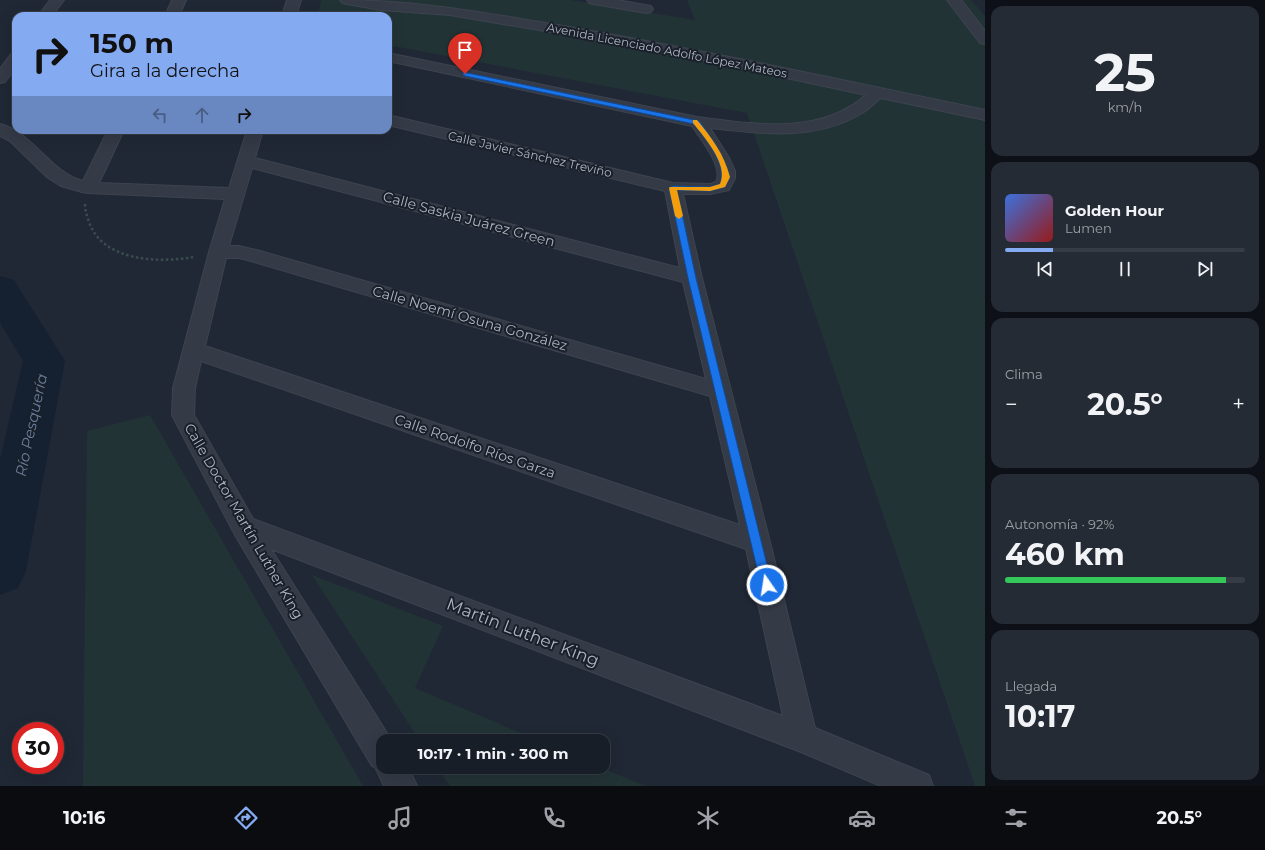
<!DOCTYPE html>
<html lang="es">
<head>
<meta charset="utf-8">
<style>
	:root { --surface:#181e28; --page:#252b34; --text:#f1f3f6; --muted:#9fa2a8; --line:#363c45; --accent:#84aaf2 }
	body { margin:0; font-family:Montserrat,sans-serif; background:var(--page); color:var(--text); height:100vh; display:flex; flex-direction:column; font-size:15px; white-space:nowrap }
	* { box-sizing:border-box; margin:0 }
	p { font-size:13px; color:var(--muted) }
	.icon { flex:none; width:22px; height:22px; fill:none; stroke:currentColor; stroke-width:2; stroke-linecap:round; stroke-linejoin:round }
	.map { position:relative; flex:1; overflow:hidden }
	.sheet { display:flex; flex-direction:column; gap:6px; padding:6px; background:#0d1016; width:280px }
	.sheet>* { flex:none }
	.hud { position:absolute; left:12px; top:12px; width:380px; height:122px; border-radius:12px; box-shadow:0 4px 16px #0002,0 0 0 1px var(--line); background:#84aaf2; color:#111; overflow:hidden }
	.speed { position:absolute; left:12px; top:722px; display:flex; gap:8px; font-size:20px; font-weight:700; text-align:center }
	.speed>* { display:grid; place-content:center; width:52px; height:52px; border-radius:50%; background:var(--surface); box-shadow:0 4px 16px #0002,0 0 0 1px var(--line); line-height:1 }
	.speed .limit { border:6px solid #d22; background:#fff; color:#111 }
	.pin { position:absolute; display:grid; place-items:center; width:34px; height:34px; color:#fff; margin:-41px -17px; border-radius:50% 50% 50% 0; rotate:-45deg; box-shadow:0 0 4px #0007 }
	.pin .icon { rotate:45deg }
	.me { position:absolute; width:44px; margin:-22px; rotate:347deg; stroke-linejoin:round; filter:drop-shadow(0 0 3px #0008) }
	.turn { display:flex; align-items:center; gap:14px; height:84px; padding:0 12px; font-size:18px }
	.turn .icon { width:52px; height:52px; stroke-width:2.5 }
	.turn b { display:block; font-size:28px; line-height:34px }
	.lanes { display:flex; align-items:center; height:38px; padding:0 12px; background:#0003; justify-content:center; gap:20px; direction:ltr }
	.lanes .off { opacity:.35 }
	.big { font-size:30px; font-weight:700; line-height:1.1 }
	.sheet .tile { flex:1; display:flex; flex-direction:column; justify-content:center; gap:6px; min-width:0; padding:0 14px; border-radius:12px; background:var(--page) }
	.sheet .dial { align-items:center; gap:0 }
	.dial b { font-size:52px; line-height:1 }
	.song { display:flex; align-items:center; gap:12px }
	.cover { width:48px; height:48px; border-radius:6px; background:linear-gradient(135deg,hsl(220 70% 55%),hsl(0 70% 35%)) }
	.played { height:4px; border-radius:2px; background:linear-gradient(90deg,var(--accent) 20%,var(--line) 20%) }
	.keys { display:flex; justify-content:space-around; direction:ltr }
	.heat { display:flex; justify-content:space-between; align-items:center; font-size:22px; direction:ltr }
	.charge { height:6px; border-radius:3px; background:linear-gradient(90deg,#34c759 92%,var(--line) 0) }
	.trip { position:absolute; left:376px; top:734px; width:234px; height:40px; border-radius:12px; background:var(--surface); box-shadow:0 4px 16px #0002,0 0 0 1px var(--line); font-weight:700; line-height:40px; text-align:center }
	.dock { display:flex; height:64px; justify-content:space-around; align-items:center; background:#0a0c10; color:var(--muted) }
	.dock .icon { width:28px; height:28px }
	.dock .current { color:var(--accent) }
	.dock b { font-size:18px; color:var(--text) }
	main { display:flex; flex:1; min-height:0 }
	.map>svg:first-child { display:block }
</style>
</head>
<body>
<main>
<div class="map">
<svg width="985" height="786" viewBox="0 0 985 786">
	<rect width="100%" height="100%" fill="#202835"/>
	<path fill="#223336" d="M321,0H571L695,20L687,0H971L985,16V786H975L747,113L388,45V16H318Z
		M150,415L363,786H83L87,431Z
		M312,575L443,626L415,688L539,741H420Z
		M437,767H600L645,786H450Z"/>
	<g fill="none" stroke-linecap="round" stroke-linejoin="round">
		<path fill="#152031" fill-rule="evenodd" d="M0,517L13,524L14,526L13,528L10,529L0,524Z"/>
		<path fill="#152031" fill-rule="evenodd" d="M0,276L14,280L65,361L26,571L18,588L0,595V459L23,361L0,323Z"/>
		<g stroke="#3d444f" stroke-width="2">
			<path id="street" d="M50,0H64L52,16H38Z
				M172,0H186L179,16H165Z
				M287,0H301L296,16H282Z
				M340,0C417,0 493,14 569,27C708,51 846,81 985,110V120L881,98C874,103 869,109 862,113C817,141 760,134 710,128L728,156L735,171V178L729,190L710,194H683L702,278L770,542L815,728L929,775L933,786H881L801,752L271,549L392,741H383V767H408L417,786H384L375,767L372,766L235,535L172,415L173,388L209,252L225,199L88,193L82,192L61,186L48,178L10,141L0,136V124C34,133 49,172 83,181L108,130H124L99,183L229,188L247,130H263L255,158L680,268L665,191L388,125V115L673,183L710,184L716,182C724,167 700,138 692,126L388,61V53L697,117C753,124 820,136 866,95L656,50L450,15L381,10L347,4L342,3ZM252,168L683,282L706,379L260,251L239,246H229ZM226,258H239L251,261L710,396L740,525L205,346ZM201,361L746,549L783,716L253,519L194,415L195,388Z
				M587,0H617L651,6L653,9L651,12L646,13L594,4L589,3Z
				M947,0H961L985,31V44L980,43Z
				M16,53V67L5,82L0,83V69L11,54Z"/>
		</g>
		<path stroke="#3b4c4f" stroke-width="2.5" stroke-dasharray="2.5 2.5" stroke-linecap="butt" d="M85,204C85,211 87,216 89,222C103,262 159,263 194,257"/>
		<use href="#street" fill="#343a46" fill-rule="evenodd"/>
	</g>
	<path fill="#1a73e8" stroke="#114b97" d="M463,72L699,121C712,139 724,155 730,177L725,187L710,191L677,190L696,278L772,585L770,589L767,590L763,589L761,585L688,278L669,188L673,186L710,187L720,184C728,165 705,138 694,124L465,76L463,75Z"/>
	<path fill="#f59e0b" d="M693,120H697C712,138 724,154 730,177L725,187L710,191L677,190L683,216L679,219L675,216L669,188L670,187H710L720,184C729,165 705,138 693,123Z"/>
	<g text-anchor="middle" dominant-baseline="central" stroke-width="4" stroke-linejoin="round" paint-order="stroke">
		<g font-size="12" fill="#aeb5c3" stroke="#19202a">
			<text transform="translate(667 50) rotate(11)">Avenida Licenciado Adolfo López Mateos</text>
			<text transform="translate(530 154) rotate(13)">Calle Javier Sánchez Treviño</text>
		</g>
		<g font-size="14" fill="#aeb5c3" stroke="#19202a">
			<text transform="translate(469 219) rotate(15)">Calle Saskia Juárez Green</text>
			<text transform="translate(470 318) rotate(16)">Calle Noemí Osuna González</text>
			<text transform="translate(475 446) rotate(19)">Calle Rodolfo Ríos Garza</text>
			<text transform="translate(244 521) rotate(60)">Calle Doctor Martín Luther King</text>
		</g>
		<g font-size="15" font-style="italic" fill="#687ea0" stroke="#19202a">
			<text transform="translate(31 425) rotate(-78)">Río Pesquería</text>
		</g>
		<g font-size="17" fill="#aeb5c3" stroke="#19202a">
			<text transform="translate(523 632) rotate(21)">Martin Luther King</text>
		</g>
	</g>
</svg>
<div class="speed"><div class="limit">30</div></div>
<div class="pin" style="left:465px;top:74px;background:#d93025"><svg class="icon" aria-label="arrive" viewBox="0 0 24 24"><path d="M6 21V4h12l-3 4 3 4H6"/></svg></div>
<svg class="me" style="left:767px;top:585px" viewBox="-20 -20 40 40"><circle r="17" fill="#1a73e8" stroke="#fff" stroke-width="3"/><path d="M0-11L8 9 0 5-8 9z" fill="#fff"/></svg>
<div class="trip">10:17 · 1 min · 300 m</div>
<div class="hud">
<div class="turn"><svg class="icon" aria-label="right" viewBox="0 0 24 24"><path d="M7 20v-9h11M14 6l5 5-5 5"/></svg><div><b>150 m</b>Gira a la derecha</div></div>
<div class="lanes"><svg class="icon off" aria-label="left" viewBox="0 0 24 24"><path d="M17 20v-9H6M10 6l-5 5 5 5"/></svg><svg class="icon off" aria-label="ahead" viewBox="0 0 24 24"><path d="M12 20V5M6 11l6-6 6 6"/></svg><svg class="icon" aria-label="right" viewBox="0 0 24 24"><path d="M7 20v-9h11M14 6l5 5-5 5"/></svg></div>
</div>
</div>
<section class="sheet">
<div class="tile dial"><b>25</b><p>km/h</p></div>
<div class="tile">
<div class="song"><i class="cover"></i><div><b>Golden Hour</b><p>Lumen</p></div></div>
<div class="played"></div>
<div class="keys"><svg class="icon" aria-label="previous" viewBox="0 0 24 24"><path d="M18 5L8 12l10 7zM5 5v14"/></svg><svg class="icon" aria-label="pause" viewBox="0 0 24 24"><path d="M8 5v14M16 5v14"/></svg><svg class="icon" aria-label="next" viewBox="0 0 24 24"><path d="M6 5l10 7-10 7zM19 5v14"/></svg></div>
</div>
<div class="tile"><p>Clima</p>
<div class="heat"><a>−</a><b class="big">20.5°</b><a>+</a></div>
</div>
<div class="tile"><p>Autonomía · 92%</p><b class="big">460 km</b><div class="charge"></div></div>
<div class="tile"><p>Llegada</p><b class="big">10:17</b></div>
</section>
</main>
<nav class="dock">
<b>10:16</b>
<svg class="icon current" aria-label="directions" viewBox="0 0 24 24"><path d="M12 3l9 9-9 9-9-9zM9 14v-3h6M13 9l2 2-2 2"/></svg>
<svg class="icon" aria-label="music" viewBox="0 0 24 24"><path d="M9 18V5l10-2v13"/><circle cx="6" cy="18" r="3"/><circle cx="16" cy="16" r="3"/></svg>
<svg class="icon" aria-label="phone" viewBox="0 0 24 24"><path d="M5 4h4l2 5-3 2q2 4 5 5l2-3 5 2v4C11 20 4 13 5 4z"/></svg>
<svg class="icon" aria-label="climate" viewBox="0 0 24 24"><path d="M12 3v18M4 7l16 10M4 17L20 7"/></svg>
<svg class="icon" aria-label="car" viewBox="0 0 24 24"><path d="M5 17H2v-5l4-1 3-4h7l3 4 3 1v5h-3M9 17h6M6 11h13"/><circle cx="7" cy="17" r="2"/><circle cx="17" cy="17" r="2"/></svg>
<svg class="icon" aria-label="filters" viewBox="0 0 24 24"><path d="M4 7h16M4 17h16"/><circle cx="9" cy="7" r="2"/><circle cx="15" cy="17" r="2"/></svg>
<b>20.5°</b>
</nav>
</body>
</html>
